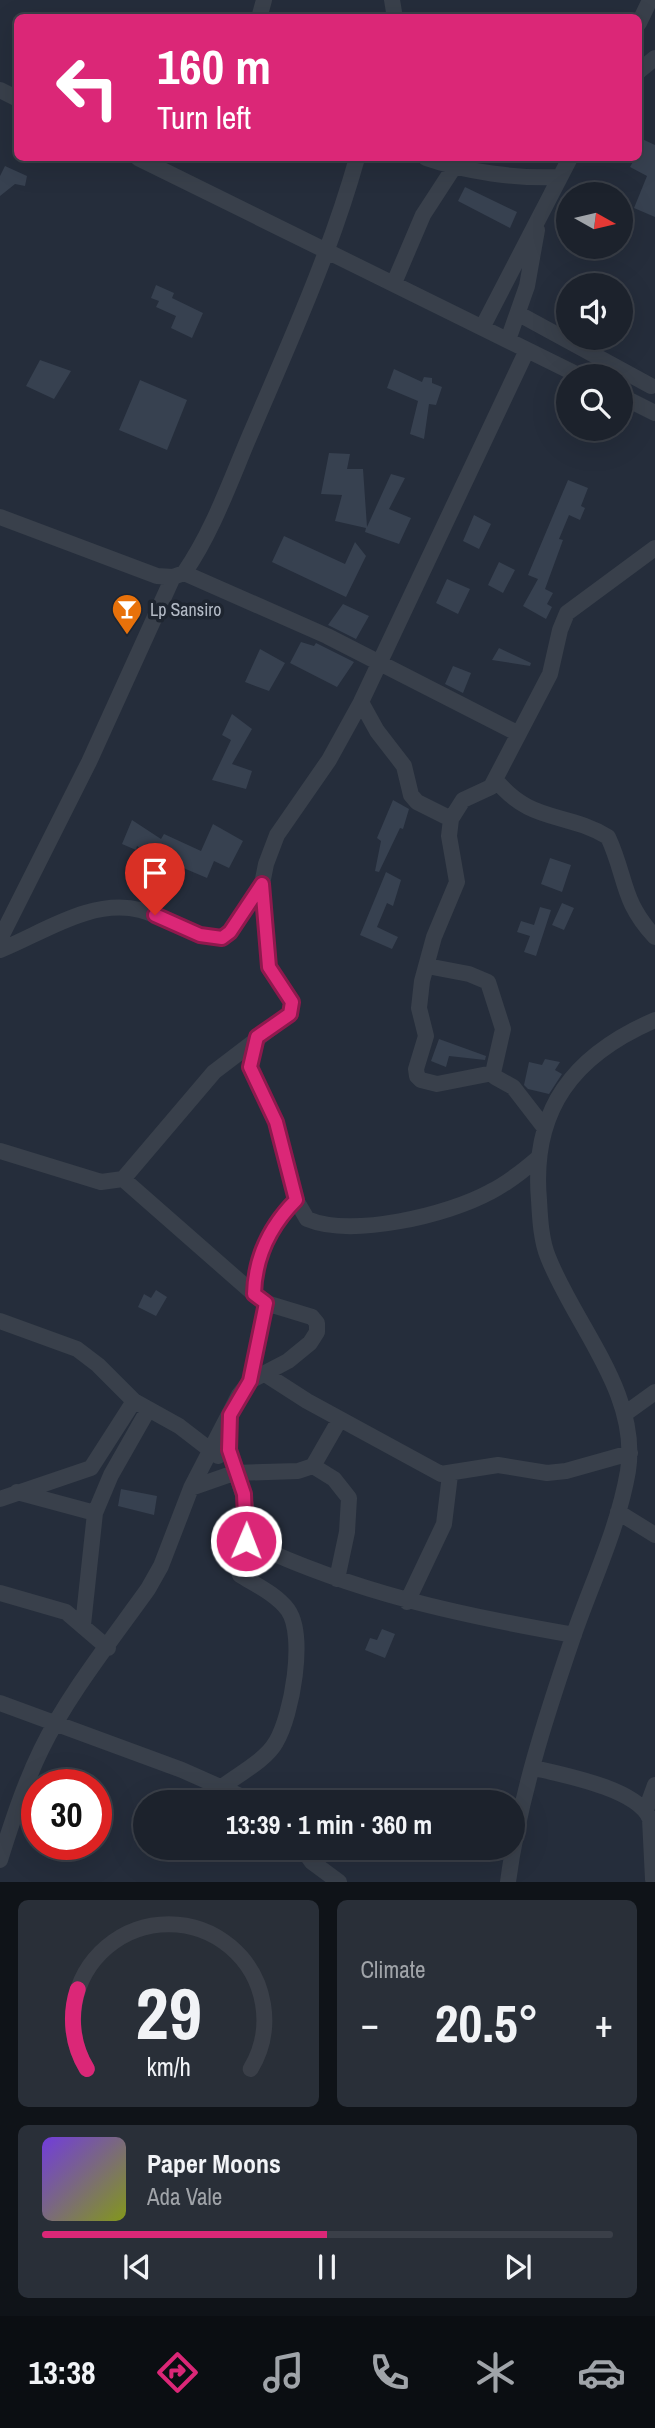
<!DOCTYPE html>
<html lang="en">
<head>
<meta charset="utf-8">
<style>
	:root { --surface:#1c222c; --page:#292f38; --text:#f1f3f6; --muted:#a0a4a9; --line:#3a3f48; --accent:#db2777 }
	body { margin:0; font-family:"Archivo Narrow",sans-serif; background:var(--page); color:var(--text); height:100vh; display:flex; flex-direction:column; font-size:26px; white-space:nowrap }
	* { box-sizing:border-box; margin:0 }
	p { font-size:23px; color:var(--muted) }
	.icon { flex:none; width:38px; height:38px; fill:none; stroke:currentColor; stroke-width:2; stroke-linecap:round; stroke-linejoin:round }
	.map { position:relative; height:1882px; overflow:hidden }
	.side { display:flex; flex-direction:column; gap:18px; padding:18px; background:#0f1318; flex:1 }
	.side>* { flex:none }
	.top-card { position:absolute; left:14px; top:14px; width:628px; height:147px; border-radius:10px; box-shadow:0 7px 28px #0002,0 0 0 2px var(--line); background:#db2777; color:#fff; overflow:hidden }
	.needle { width:46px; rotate:98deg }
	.buttons { position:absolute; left:556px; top:182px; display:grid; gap:14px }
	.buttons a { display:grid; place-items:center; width:77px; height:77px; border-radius:50%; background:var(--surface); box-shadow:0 7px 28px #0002,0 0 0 2px var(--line); font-size:35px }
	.speed { position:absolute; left:21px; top:1769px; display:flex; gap:14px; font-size:35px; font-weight:700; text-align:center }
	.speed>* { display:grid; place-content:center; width:91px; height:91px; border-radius:50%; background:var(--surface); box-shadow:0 7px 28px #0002,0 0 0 2px var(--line); line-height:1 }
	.speed .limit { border:10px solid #d22; background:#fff; color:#111 }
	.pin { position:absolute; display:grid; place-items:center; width:60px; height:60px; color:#fff; margin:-72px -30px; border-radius:50% 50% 50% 0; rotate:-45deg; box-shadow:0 0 7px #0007 }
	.pin .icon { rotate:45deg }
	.me { position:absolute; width:77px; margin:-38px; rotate:1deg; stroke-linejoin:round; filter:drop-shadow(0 0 5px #0008) }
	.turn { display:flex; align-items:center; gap:24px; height:147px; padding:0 28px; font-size:32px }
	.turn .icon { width:91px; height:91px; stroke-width:2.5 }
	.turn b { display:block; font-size:49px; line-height:60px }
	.big { font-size:52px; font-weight:800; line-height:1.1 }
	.side .card { flex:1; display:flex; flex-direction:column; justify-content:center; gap:10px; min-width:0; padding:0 24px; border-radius:10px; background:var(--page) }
	.side .dial { align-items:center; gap:0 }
	.dial svg { height:182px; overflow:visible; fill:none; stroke:var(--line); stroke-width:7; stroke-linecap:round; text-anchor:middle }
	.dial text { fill:var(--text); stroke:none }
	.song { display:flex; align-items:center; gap:21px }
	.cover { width:84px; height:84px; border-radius:10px; background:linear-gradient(135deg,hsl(260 70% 55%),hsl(70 70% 35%)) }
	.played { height:7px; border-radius:4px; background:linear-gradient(90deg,var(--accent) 50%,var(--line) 50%) }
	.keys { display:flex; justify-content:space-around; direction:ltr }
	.heat { display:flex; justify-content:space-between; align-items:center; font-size:38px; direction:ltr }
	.side .tiles { flex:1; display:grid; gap:18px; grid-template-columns:1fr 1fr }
	.card:last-child { grid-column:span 2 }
	.trip { position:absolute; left:133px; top:1790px; width:392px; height:70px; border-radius:35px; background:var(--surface); box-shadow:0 7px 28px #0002,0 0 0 2px var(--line); font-weight:800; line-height:70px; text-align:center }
	.tab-bar { display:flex; height:112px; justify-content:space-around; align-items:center; background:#0b0e12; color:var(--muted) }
	.tab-bar .icon { width:49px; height:49px }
	.tab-bar .selected { color:var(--accent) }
	.tab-bar b { font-size:32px; color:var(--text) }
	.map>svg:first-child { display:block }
</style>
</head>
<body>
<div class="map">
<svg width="655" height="1882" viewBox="0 0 655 1882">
	<rect width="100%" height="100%" fill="#252d3b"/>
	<path fill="#374150" d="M642,139L655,145V217L634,208L647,176L630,167L635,158H639Z
		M5,166L27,176L25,186L15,184L0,196V176Z
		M465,187L517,212L510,228L458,201Z
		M156,285L174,293L172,298L203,313L192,338L171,328L176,316L156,307L159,301L151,298Z
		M40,360L71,371L54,399L26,386Z
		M394,369L422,382L424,377L432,378V383L442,387L436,405L429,404L424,439L410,434L418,401L387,388Z
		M140,380L187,400L167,450L119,430Z
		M329,453L350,454L347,469H363L367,527L391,474L405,478L389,509L411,518L399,544L365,532L366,528L335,521L342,495L321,494Z
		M568,480L588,488L581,506L585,508L580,520L569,515L559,539L563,540L545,589L553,593L547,604L552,607L546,619L523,606L538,579L528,575Z
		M474,515L491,524L479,549L463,541Z
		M284,536L345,564L355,542L366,556L346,597L272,562Z
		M499,562L515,570L503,593L488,585Z
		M447,579L470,589L458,614L436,603Z
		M343,604L369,616L356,639L328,625Z
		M301,642L314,646L316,643L354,662L337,687L290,663Z
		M499,648L531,663L530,666L492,660Z
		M260,649L285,663L269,691L245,682Z
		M453,666L471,673L463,693L445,684Z
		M232,714L252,729L232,764L252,771L246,789L212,780L231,740L222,735Z
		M393,800L409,809L403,829L400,828L379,872L375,871L381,841L377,838Z
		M132,820L161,839L164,834L201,851L213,824L243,841L229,868L214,861L207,878L181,867L178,873L137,846L136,850L122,844Z
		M550,858L571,865L562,892L541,884Z
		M386,872L401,880L393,906L387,903L377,927L398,937L392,949L360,935Z
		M562,903L574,908L564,930L552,925Z
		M540,907L551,910L536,956L524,952L530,936L517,932L521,921L534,925Z
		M439,1039L486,1056L485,1060L449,1056L446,1067L431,1061Z
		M545,1059L560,1062L555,1070L562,1074L549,1094L528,1089L524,1085L529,1062L542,1065Z
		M156,1290L167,1297L156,1316L138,1307L144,1294L151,1298Z
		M121,1489L157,1496L154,1515L118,1506Z
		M382,1629L395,1634L385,1658L365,1650L370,1638L377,1640Z"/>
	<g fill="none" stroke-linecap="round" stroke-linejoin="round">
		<path stroke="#39404b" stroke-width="16" d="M392,0L395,18
			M259,18L264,0
			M639,23L650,0
			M639,71L655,58
			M0,90L18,99
			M138,158L580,376
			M426,158C466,172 517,179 560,177
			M394,283L423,215L460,158
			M519,314L651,386
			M483,326L570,158
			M508,340L527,286L537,230
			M621,396L655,413
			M0,517L157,576L173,577L184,573C214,530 232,476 253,428C291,339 331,251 357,158
			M184,573L327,636L517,733
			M361,702L377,731L404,766L411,795L417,802L451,819
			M495,779C531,824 565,811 608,837C627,878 621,901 655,937
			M0,939L89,762L173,577
			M0,950C43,933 91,898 140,910C168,917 192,938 222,938L230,932L262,884
			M427,966L469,974L488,982L503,1029L493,1073L495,1077L513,1087L544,1127
			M257,1037L250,1067L276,1122L296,1200L307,1219C352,1238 448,1215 490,1192C508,1183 523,1171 538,1158
			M493,1073L437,1084L421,1080L417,1076L416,1069L426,1036L419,1008L422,981L434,937L457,882L449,836L451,819L463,800L491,787L550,674L560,630L567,613L655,548
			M0,1151L101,1182L123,1179L214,1072L290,1014L292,1002L269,967L262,884L266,864L277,835L329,760L361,702L527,350
			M254,1294C255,1257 270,1226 296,1200
			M0,1321L77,1349L98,1365L134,1401L179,1426L218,1456
			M265,1374L307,1401L441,1474L498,1465L547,1473L566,1471L630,1453
			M250,1381L266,1303
			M626,1413L655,1392
			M313,1466L334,1479L349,1498L347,1532L337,1579
			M191,1488L234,1473L298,1471L313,1466L340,1419
			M17,1492L95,1513
			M0,1499L91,1468L134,1401
			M618,1512L655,1535
			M246,1541C352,1592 459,1615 574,1635
			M0,1593L66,1612L108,1648
			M407,1602L444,1524L450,1475
			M83,1625L95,1513L111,1475L148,1410
			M0,1703L182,1770L254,1802
			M534,1768C564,1775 638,1789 650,1819L653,1879
			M222,1787C239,1774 266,1760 276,1742C292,1715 306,1636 288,1610C276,1594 256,1585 240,1575L238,1569L246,1541V1505L229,1450V1417
			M646,1810L655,1785
			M302,1848L312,1862L339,1882
			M0,1860C12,1822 24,1785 41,1750C67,1696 113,1638 148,1589L161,1566L191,1488L239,1395L250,1381L288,1361L310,1343L317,1332V1323L312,1317L266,1303L254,1294L123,1179
			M508,1882C519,1799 546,1716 573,1637C592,1582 618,1529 628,1471C640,1393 575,1326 548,1257C541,1240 540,1218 539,1200C531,1109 574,1055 655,1020"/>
	</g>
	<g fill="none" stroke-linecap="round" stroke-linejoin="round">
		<g stroke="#8e194d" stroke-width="18">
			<path id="route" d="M155,915L200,935L222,938L230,932L262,884L269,967L292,1002L290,1014L257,1037L250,1067L276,1122L296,1200C270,1226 255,1257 254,1294L266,1303L250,1381L230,1415L229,1450L244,1494L246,1541"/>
		</g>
		<use href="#route" stroke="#db2777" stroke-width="12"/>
	</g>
	<defs>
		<g id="bar-pin" transform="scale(1.575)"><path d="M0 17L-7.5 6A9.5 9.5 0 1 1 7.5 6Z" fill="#e8710a" stroke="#1e2530"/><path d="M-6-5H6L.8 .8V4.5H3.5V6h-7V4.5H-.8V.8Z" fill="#fff"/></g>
	</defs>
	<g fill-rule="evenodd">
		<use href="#bar-pin" x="127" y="609"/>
	</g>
	<g text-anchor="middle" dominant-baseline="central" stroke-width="7" stroke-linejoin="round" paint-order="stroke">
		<g font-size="18" fill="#b4bbc6" stroke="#1e2530" text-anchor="start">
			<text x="150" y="609">Lp Sansiro</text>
		</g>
	</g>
</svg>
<div class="buttons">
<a><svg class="needle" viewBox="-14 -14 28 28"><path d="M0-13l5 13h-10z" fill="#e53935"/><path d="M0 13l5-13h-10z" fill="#a0a4a9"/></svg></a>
<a><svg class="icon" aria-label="sound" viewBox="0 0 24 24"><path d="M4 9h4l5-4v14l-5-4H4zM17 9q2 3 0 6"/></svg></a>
<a><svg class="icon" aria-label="search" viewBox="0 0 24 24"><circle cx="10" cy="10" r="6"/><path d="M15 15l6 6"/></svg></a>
</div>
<div class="speed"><div class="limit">30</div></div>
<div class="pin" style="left:155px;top:915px;background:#d93025"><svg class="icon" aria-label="arrive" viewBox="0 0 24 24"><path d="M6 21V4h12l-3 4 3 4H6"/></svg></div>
<svg class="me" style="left:246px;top:1541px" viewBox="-20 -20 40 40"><circle r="17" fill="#db2777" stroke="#fff" stroke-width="3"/><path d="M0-11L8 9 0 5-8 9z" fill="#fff"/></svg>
<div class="trip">13:39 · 1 min · 360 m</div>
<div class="top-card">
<div class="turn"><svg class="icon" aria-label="left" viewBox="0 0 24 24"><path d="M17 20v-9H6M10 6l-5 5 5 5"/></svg><div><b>160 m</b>Turn left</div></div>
</div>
</div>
<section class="side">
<div class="tiles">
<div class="card dial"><svg viewBox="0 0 100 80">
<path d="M14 69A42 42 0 1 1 86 69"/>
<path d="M14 69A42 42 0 0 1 10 34" stroke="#db2777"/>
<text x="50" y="56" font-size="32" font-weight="700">29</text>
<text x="50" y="72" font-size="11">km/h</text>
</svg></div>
<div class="card"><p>Climate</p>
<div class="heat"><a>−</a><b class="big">20.5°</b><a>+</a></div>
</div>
<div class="card">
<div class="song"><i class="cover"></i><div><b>Paper Moons</b><p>Ada Vale</p></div></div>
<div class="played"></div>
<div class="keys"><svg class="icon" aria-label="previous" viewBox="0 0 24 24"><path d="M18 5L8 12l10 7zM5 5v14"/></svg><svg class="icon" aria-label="pause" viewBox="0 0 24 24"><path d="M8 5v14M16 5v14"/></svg><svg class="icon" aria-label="next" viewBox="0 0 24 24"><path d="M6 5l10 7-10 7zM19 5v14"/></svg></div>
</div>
</div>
</section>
<nav class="tab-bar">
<b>13:38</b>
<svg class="icon selected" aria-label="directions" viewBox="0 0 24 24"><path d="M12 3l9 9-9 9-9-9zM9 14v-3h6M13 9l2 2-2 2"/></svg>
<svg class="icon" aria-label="music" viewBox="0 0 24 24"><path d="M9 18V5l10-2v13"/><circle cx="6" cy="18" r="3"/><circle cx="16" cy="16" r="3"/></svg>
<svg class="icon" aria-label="phone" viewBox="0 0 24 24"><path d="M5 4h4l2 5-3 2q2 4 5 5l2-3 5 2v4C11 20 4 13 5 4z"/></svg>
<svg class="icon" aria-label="climate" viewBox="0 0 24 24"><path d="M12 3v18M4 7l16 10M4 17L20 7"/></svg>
<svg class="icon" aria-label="car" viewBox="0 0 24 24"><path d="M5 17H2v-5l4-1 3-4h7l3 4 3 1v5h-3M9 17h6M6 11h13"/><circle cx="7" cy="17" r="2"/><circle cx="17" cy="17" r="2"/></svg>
</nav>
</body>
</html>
